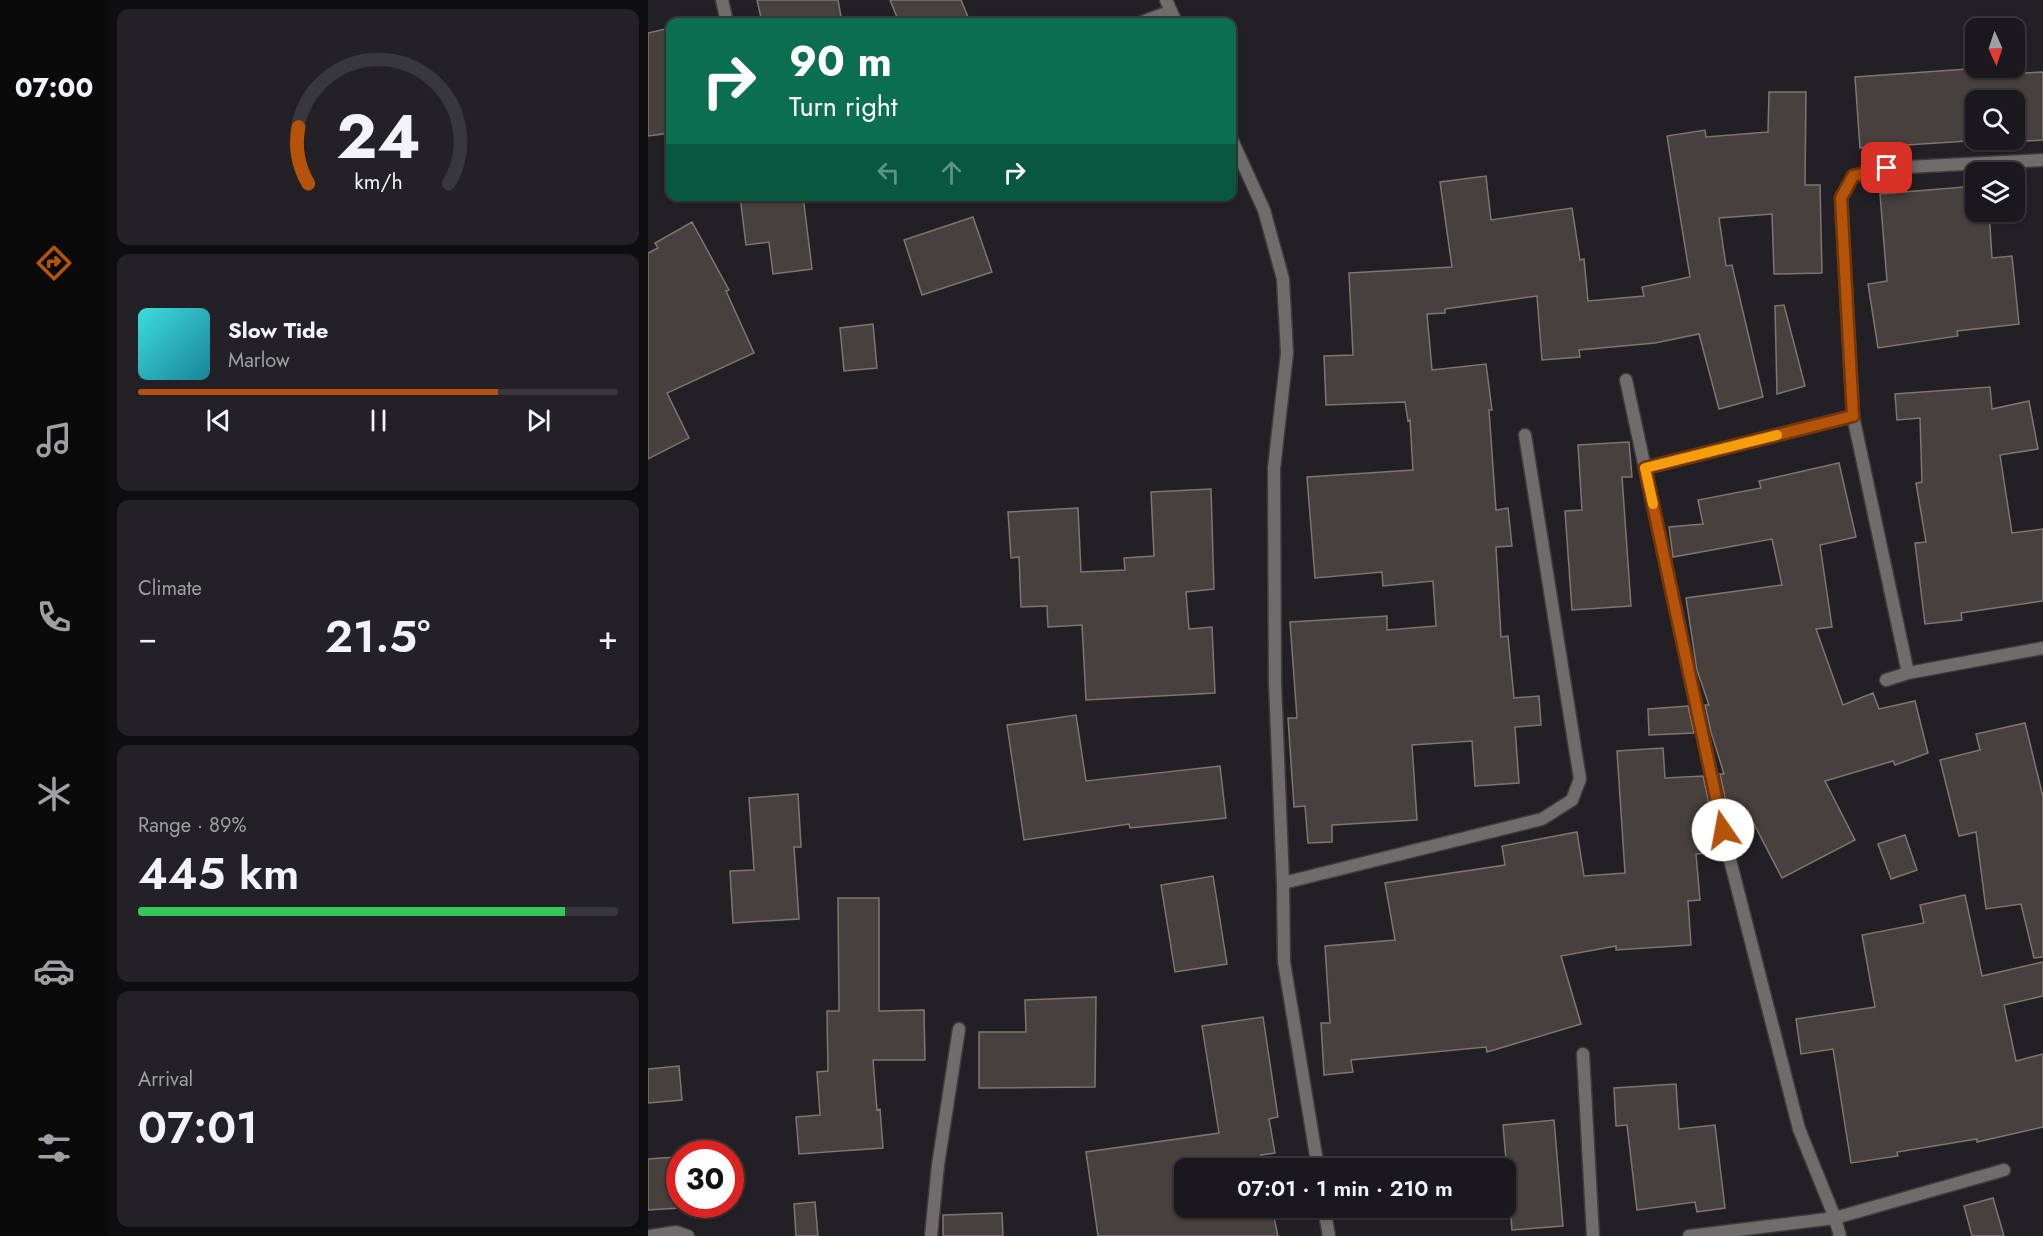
<!DOCTYPE html>
<html lang="en">
<head>
<meta charset="utf-8">
<style>
	:root { --surface:#1a181c; --page:#232125; --text:#f1f3f6; --muted:#9fa0a3; --line:#38373b; --accent:#b45309 }
	body { margin:0; font-family:Jost,sans-serif; background:var(--page); color:var(--text); height:100vh; display:flex; flex-direction:column; font-size:22px; white-space:nowrap }
	* { box-sizing:border-box; margin:0 }
	p { font-size:20px; color:var(--muted) }
	.icon { flex:none; width:33px; height:33px; fill:none; stroke:currentColor; stroke-width:2; stroke-linecap:round; stroke-linejoin:round }
	.map { position:relative; flex:1; overflow:hidden }
	.drawer { display:flex; flex-direction:column; gap:9px; padding:9px; background:#0e0d0f; width:540px }
	.drawer>* { flex:none }
	.hud { position:absolute; left:18px; top:18px; width:570px; height:183px; border-radius:12px; box-shadow:0 2px 4px #0004,0 0 0 2px var(--line); background:#0b6e4f; color:#fff; overflow:hidden }
	.needle { width:39px; rotate:177deg }
	.fabs { position:absolute; left:1317px; top:18px; display:grid; gap:12px }
	.fabs a { display:grid; place-items:center; width:60px; height:60px; border-radius:12px; background:var(--surface); box-shadow:0 2px 4px #0004,0 0 0 2px var(--line); font-size:30px }
	.speed { position:absolute; left:18px; top:1140px; display:flex; gap:12px; font-size:30px; font-weight:700; text-align:center }
	.speed>* { display:grid; place-content:center; width:78px; height:78px; border-radius:50%; background:var(--surface); box-shadow:0 2px 4px #0004,0 0 0 2px var(--line); line-height:1 }
	.speed .limit { border:9px solid #d22; background:#fff; color:#111 }
	.pin { position:absolute; display:grid; place-items:center; width:51px; height:51px; color:#fff; margin:-26px; border-radius:12px; box-shadow:0 3px 9px #0006 }
	.me { position:absolute; width:66px; margin:-33px; rotate:348deg; stroke-linejoin:round; filter:drop-shadow(0 0 4px #0008) }
	.turn { display:flex; align-items:center; gap:21px; height:126px; padding:0 24px; font-size:27px }
	.turn .icon { width:78px; height:78px; stroke-width:2.5 }
	.turn b { display:block; font-size:42px; line-height:51px }
	.lanes { display:flex; align-items:center; height:57px; padding:0 24px; background:#0003; justify-content:center; gap:30px; direction:ltr }
	.lanes .off { opacity:.35 }
	.big { font-size:45px; font-weight:600; line-height:1.1 }
	.drawer .widget { flex:1; display:flex; flex-direction:column; justify-content:center; gap:9px; min-width:0; padding:0 21px; border-radius:12px; background:var(--page) }
	.drawer .dial { align-items:center; gap:0 }
	.dial svg { height:156px; overflow:visible; fill:none; stroke:var(--line); stroke-width:7; stroke-linecap:round; text-anchor:middle }
	.dial text { fill:var(--text); stroke:none }
	.song { display:flex; align-items:center; gap:18px }
	.cover { width:72px; height:72px; border-radius:9px; background:linear-gradient(135deg,hsl(180 70% 55%),hsl(190 70% 35%)) }
	.played { height:6px; border-radius:3px; background:linear-gradient(90deg,var(--accent) 75%,var(--line) 75%) }
	.keys { display:flex; justify-content:space-around; direction:ltr }
	.heat { display:flex; justify-content:space-between; align-items:center; font-size:33px; direction:ltr }
	.charge { height:9px; border-radius:4px; background:linear-gradient(90deg,#34c759 89%,var(--line) 0) }
	.trip { position:absolute; left:526px; top:1158px; width:342px; height:60px; border-radius:12px; background:var(--surface); box-shadow:0 2px 4px #0004,0 0 0 2px var(--line); font-weight:600; line-height:60px; text-align:center }
	main { display:flex; flex:1; min-height:0 }
	.tab-bar { display:flex; flex-direction:column; width:108px; justify-content:space-around; align-items:center; background:#0a0a0b; color:var(--muted) }
	.tab-bar .icon { width:42px; height:42px }
	.tab-bar .on { color:var(--accent) }
	.tab-bar b { font-size:27px; color:var(--text) }
	.map>svg:first-child { display:block }
</style>
</head>
<body>
<main>
<nav class="tab-bar">
<b>07:00</b>
<svg class="icon on" aria-label="directions" viewBox="0 0 24 24"><path d="M12 3l9 9-9 9-9-9zM9 14v-3h6M13 9l2 2-2 2"/></svg>
<svg class="icon" aria-label="music" viewBox="0 0 24 24"><path d="M9 18V5l10-2v13"/><circle cx="6" cy="18" r="3"/><circle cx="16" cy="16" r="3"/></svg>
<svg class="icon" aria-label="phone" viewBox="0 0 24 24"><path d="M5 4h4l2 5-3 2q2 4 5 5l2-3 5 2v4C11 20 4 13 5 4z"/></svg>
<svg class="icon" aria-label="climate" viewBox="0 0 24 24"><path d="M12 3v18M4 7l16 10M4 17L20 7"/></svg>
<svg class="icon" aria-label="car" viewBox="0 0 24 24"><path d="M5 17H2v-5l4-1 3-4h7l3 4 3 1v5h-3M9 17h6M6 11h13"/><circle cx="7" cy="17" r="2"/><circle cx="17" cy="17" r="2"/></svg>
<svg class="icon" aria-label="filters" viewBox="0 0 24 24"><path d="M4 7h16M4 17h16"/><circle cx="9" cy="7" r="2"/><circle cx="15" cy="17" r="2"/></svg>
</nav>
<section class="drawer">
<div class="widget dial"><svg viewBox="0 0 100 80">
<path d="M14 69A42 42 0 1 1 86 69"/>
<path d="M14 69A42 42 0 0 1 9 40" stroke="#b45309"/>
<text x="50" y="56" font-size="32" font-weight="700">24</text>
<text x="50" y="72" font-size="11">km/h</text>
</svg></div>
<div class="widget">
<div class="song"><i class="cover"></i><div><b>Slow Tide</b><p>Marlow</p></div></div>
<div class="played"></div>
<div class="keys"><svg class="icon" aria-label="previous" viewBox="0 0 24 24"><path d="M18 5L8 12l10 7zM5 5v14"/></svg><svg class="icon" aria-label="pause" viewBox="0 0 24 24"><path d="M8 5v14M16 5v14"/></svg><svg class="icon" aria-label="next" viewBox="0 0 24 24"><path d="M6 5l10 7-10 7zM19 5v14"/></svg></div>
</div>
<div class="widget"><p>Climate</p>
<div class="heat"><a>−</a><b class="big">21.5°</b><a>+</a></div>
</div>
<div class="widget"><p>Range · 89%</p><b class="big">445 km</b><div class="charge"></div></div>
<div class="widget"><p>Arrival</p><b class="big">07:01</b></div>
</section>
<div class="map">
<svg width="1395" height="1236" viewBox="0 0 1395 1236">
	<rect width="100%" height="100%" fill="#232025"/>
	<path fill="#47403d" stroke="#7d7572" stroke-width="1.5" d="M109,0H190L194,22H114Z
		M242,0H313L322,22H251Z
		M22,28V133L0,136V33Z
		M1333,68L1334,75L1395,72V140L1361,142V140H1366V100H1328V140H1336L1212,148L1207,77Z
		M1121,92H1158L1157,185H1172L1174,273L1126,274L1124,214L1071,218L1078,266L1084,265L1115,397L1071,409L1051,334L1007,343L931,350L932,357L894,360L889,296L797,309V313L779,314L784,370L838,364L844,410H841L848,510L860,508L864,546L848,547L853,637L860,636L866,698L891,696L893,725L867,727L871,783L827,786L824,741L764,745L769,820L684,825V842L660,843L657,806L646,807L640,718H649L642,622L739,616V630L788,626L785,581L735,586L734,572L667,578L659,477L765,470L762,420L760,421L757,402L678,405L676,356L705,355L701,273L804,267L792,182L838,176L843,220L924,208L932,260L936,259L940,301L996,296L994,287L1042,277L1019,136L1057,130L1058,137L1120,132Z
		M1328,186V212H1341L1344,258L1364,256L1371,324L1309,331L1310,336L1230,348L1220,284L1239,281L1232,194Z
		M92,196H155L164,269L125,274L121,242L98,245Z
		M325,217L344,272L274,295L256,240Z
		M44,222L81,290L78,291L106,353L19,393L41,438L0,459V253L10,248L7,243Z
		M1136,305L1157,386L1129,394L1127,306Z
		M225,324L229,368L196,371L192,328Z
		M1342,387L1344,409L1381,401L1390,449L1352,455L1364,533L1395,529V601L1313,613L1314,620L1277,624L1267,543L1278,542L1268,483L1274,482L1272,418L1249,420L1247,394Z
		M981,442L984,477H974L983,606L924,610L917,511L934,510L930,445Z
		M1191,463L1208,537L1172,545L1184,627L1168,629L1195,705L1225,693L1231,709L1267,701L1280,753L1247,765L1245,761L1177,781L1207,840L1134,878L1106,824L1084,830L1072,774H1076L1063,732L1057,705H1061L1049,670L1038,598L1134,585L1124,539L1025,557L1021,527L1055,524L1050,500L1113,488L1111,481Z
		M563,489L566,589L538,592L541,629L564,627L567,693L438,700L434,625L400,627L399,606L373,607L371,557L363,558L360,512L430,508L433,572L477,570L476,558L506,556L503,492Z
		M1040,706L1046,733L1001,735L1000,709Z
		M428,715L438,781L572,766L578,818L482,828L481,824L376,840L359,725Z
		M1377,723L1395,797V957L1386,958L1373,904L1338,909L1328,832L1311,836L1292,760L1332,750L1328,734Z
		M1015,748L1017,778L1055,776L1068,835L1061,837L1062,853L1048,854L1052,900L1040,901L1043,945L968,950V946L913,956L933,1024L839,1052L838,1047L703,1060L705,1072L676,1075L673,1023H682L677,946L747,940L737,883L857,865L854,846L929,832L936,876L977,873L969,751Z
		M150,794L153,847H146L151,919L85,923L82,871L106,870L101,798Z
		M1257,835L1269,870L1243,879L1230,844Z
		M565,876L579,964L527,972L513,885Z
		M1317,895L1334,976L1395,962V996L1356,1005L1368,1061L1395,1054V1127L1329,1142V1139L1249,1152L1250,1156L1203,1163L1185,1049L1153,1054L1148,1019L1227,1007L1214,935L1276,923L1272,905Z
		M190,898H231V1011L276,1010L277,1060H225L229,1110L232,1109L235,1148L151,1154L148,1117L172,1115L169,1072L180,1071L179,1011H191Z
		M448,997L447,1087L331,1088V1032H378L377,1000Z
		M615,1017L630,1117L621,1119L627,1153L613,1155L616,1168H537V1208H624L630,1236H450L438,1152L571,1133L554,1026Z
		M31,1066L34,1100L0,1103V1069Z
		M1028,1084L1031,1129L1067,1125L1077,1208L1049,1212L1047,1202L989,1210L979,1125L968,1126L966,1088Z
		M906,1120L915,1226L864,1230L855,1125Z
		M27,1157L31,1208L0,1210V1159Z
		M1345,1198L1356,1236H1324L1316,1206Z
		M167,1202L170,1236H148L146,1204Z
		M354,1213L355,1236H295V1215Z"/>
	<g fill="none" stroke-linecap="round" stroke-linejoin="round">
		<g stroke="#3e3b40" stroke-width="15">
			<path id="minor" d="M74,0L79,22
				M518,0L528,22
				M494,22L523,11
				M584,140L616,210L635,279L639,353L626,468L627,683L635,883L636,962L670,1168
				M978,380L1080,852L1151,1129L1187,1218L1192,1236
				M997,468L1205,416
				M1260,673L1205,416L1193,198L1205,176L1239,168L1395,160
				M1238,680L1260,673L1395,648
				M635,883L894,819L924,800L932,779L877,435
				M935,1054L945,1236
				M676,1208L681,1236
				M2,1236L28,1232L40,1236
				M283,1236L290,1165L311,1029
				M1041,1236L1187,1218L1356,1170"/>
		</g>
		<use href="#minor" stroke="#706c6b" stroke-width="12"/>
	</g>
	<g fill="none" stroke-linecap="round" stroke-linejoin="round">
		<g stroke="#753606" stroke-width="15">
			<path id="route" d="M1075,830L997,468L1205,416L1193,198L1205,176L1239,168"/>
		</g>
		<use href="#route" stroke="#b45309" stroke-width="10"/>
		<path stroke="#f59e0b" stroke-width="10" d="M1005,504L997,468L1129,435"/>
	</g>
</svg>
<div class="fabs">
<a><svg class="needle" viewBox="-14 -14 28 28"><path d="M0-13l5 13h-10z" fill="#e53935"/><path d="M0 13l5-13h-10z" fill="#9fa0a3"/></svg></a>
<a><svg class="icon" aria-label="search" viewBox="0 0 24 24"><circle cx="10" cy="10" r="6"/><path d="M15 15l6 6"/></svg></a>
<a><svg class="icon" aria-label="layers" viewBox="0 0 24 24"><path d="M12 4l9 5-9 5-9-5zM3 14l9 5 9-5"/></svg></a>
</div>
<div class="speed"><div class="limit">30</div></div>
<div class="pin" style="left:1239px;top:168px;background:#d93025"><svg class="icon" aria-label="arrive" viewBox="0 0 24 24"><path d="M6 21V4h12l-3 4 3 4H6"/></svg></div>
<svg class="me" style="left:1075px;top:830px" viewBox="-20 -20 40 40"><circle r="19" fill="#fff"/><path d="M0-13L10 11 0 6-10 11z" fill="#b45309"/></svg>
<div class="trip">07:01 · 1 min · 210 m</div>
<div class="hud">
<div class="turn"><svg class="icon" aria-label="right" viewBox="0 0 24 24"><path d="M7 20v-9h11M14 6l5 5-5 5"/></svg><div><b>90 m</b>Turn right</div></div>
<div class="lanes"><svg class="icon off" aria-label="left" viewBox="0 0 24 24"><path d="M17 20v-9H6M10 6l-5 5 5 5"/></svg><svg class="icon off" aria-label="ahead" viewBox="0 0 24 24"><path d="M12 20V5M6 11l6-6 6 6"/></svg><svg class="icon" aria-label="right" viewBox="0 0 24 24"><path d="M7 20v-9h11M14 6l5 5-5 5"/></svg></div>
</div>
</div>
</main>
</body>
</html>
